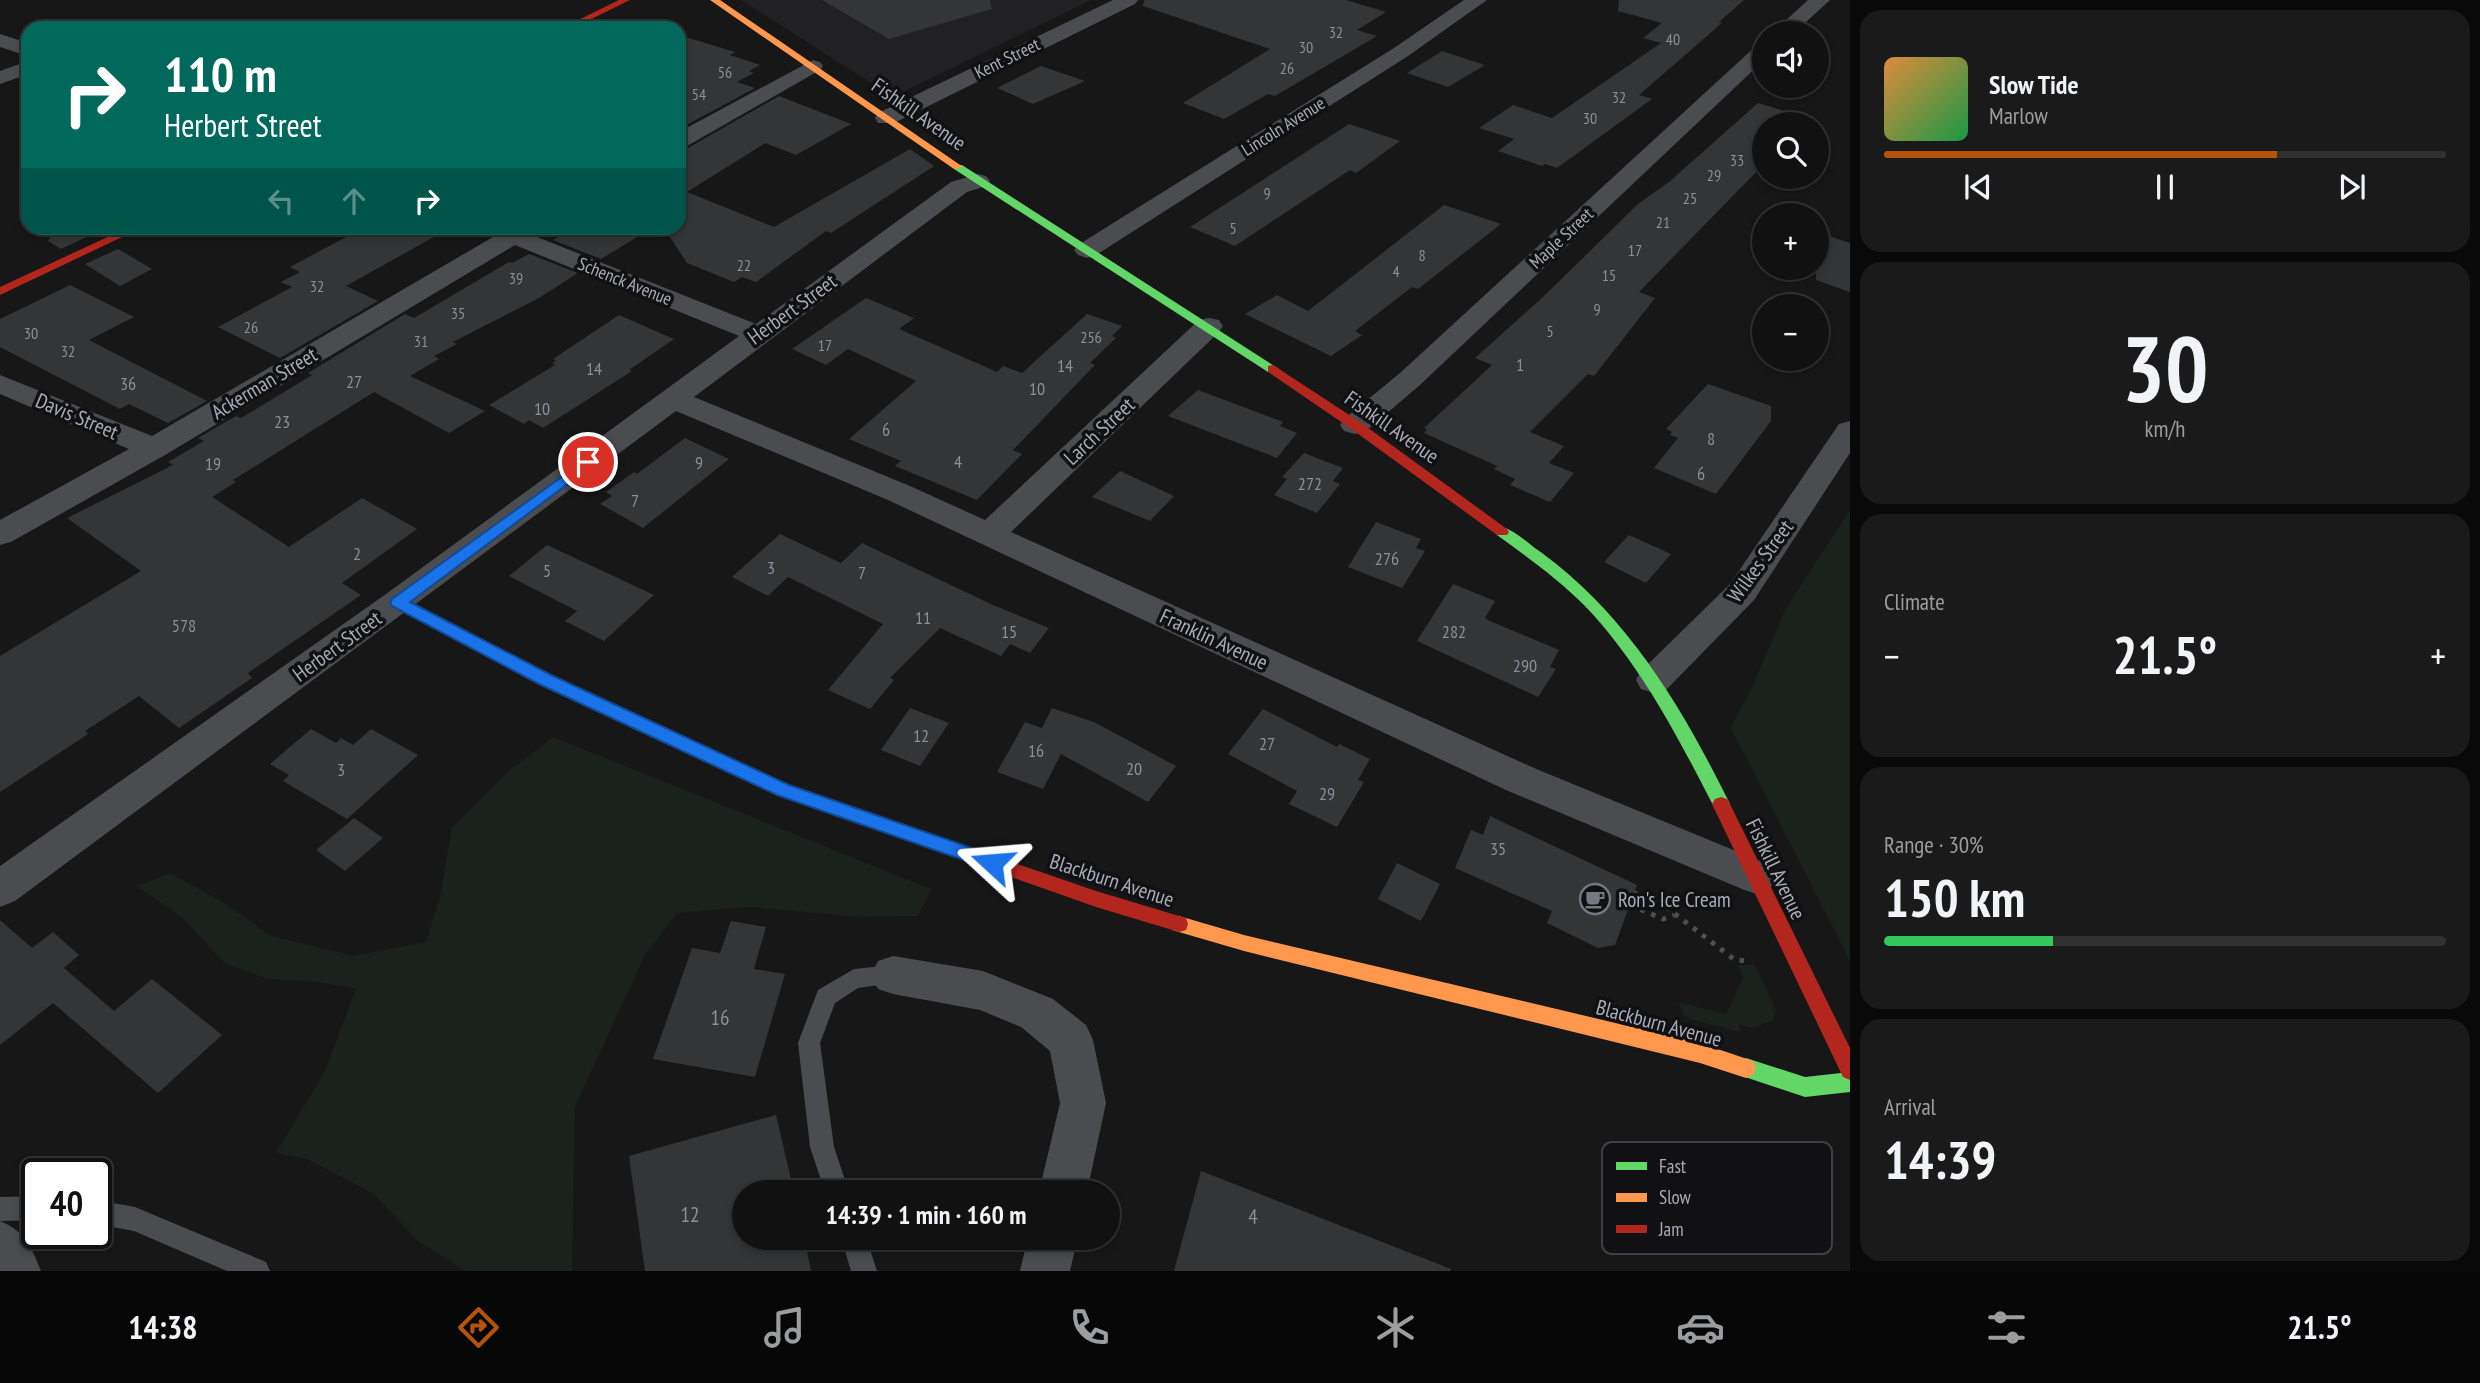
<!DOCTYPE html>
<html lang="en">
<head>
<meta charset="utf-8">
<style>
	:root { --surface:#111; --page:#1a1a1a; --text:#f1f3f6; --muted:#9c9d9f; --line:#303131; --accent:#b45309 }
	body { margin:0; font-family:"PT Sans Narrow",sans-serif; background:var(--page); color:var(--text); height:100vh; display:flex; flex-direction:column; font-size:26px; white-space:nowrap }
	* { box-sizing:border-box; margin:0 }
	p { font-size:23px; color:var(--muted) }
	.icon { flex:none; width:38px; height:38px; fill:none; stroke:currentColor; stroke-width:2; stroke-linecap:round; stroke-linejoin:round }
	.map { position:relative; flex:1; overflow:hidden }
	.sheet { display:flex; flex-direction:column; gap:10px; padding:10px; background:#090909; width:630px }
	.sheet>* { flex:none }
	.hud { position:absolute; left:21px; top:21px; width:665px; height:214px; border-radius:21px; box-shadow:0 4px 10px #0003,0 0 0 2px var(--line); background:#00695c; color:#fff; overflow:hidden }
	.fabs { position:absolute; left:1752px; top:21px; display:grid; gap:14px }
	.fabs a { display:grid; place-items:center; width:77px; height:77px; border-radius:50%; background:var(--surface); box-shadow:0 4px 10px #0003,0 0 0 2px var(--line); font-size:35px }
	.speed { position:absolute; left:21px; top:1158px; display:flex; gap:14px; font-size:35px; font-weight:700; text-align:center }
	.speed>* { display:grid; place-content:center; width:91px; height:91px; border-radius:50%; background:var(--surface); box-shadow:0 4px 10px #0003,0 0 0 2px var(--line); line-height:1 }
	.speed .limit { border:4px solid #111; border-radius:10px; background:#fff; color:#111 }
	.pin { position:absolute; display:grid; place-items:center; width:60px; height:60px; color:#fff; margin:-30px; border:4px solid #fff; border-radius:50%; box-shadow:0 2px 7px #0007 }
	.me { position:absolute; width:77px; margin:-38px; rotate:289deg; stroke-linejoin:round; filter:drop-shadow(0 0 5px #0008) }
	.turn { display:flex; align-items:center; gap:24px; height:147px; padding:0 28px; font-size:32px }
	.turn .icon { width:91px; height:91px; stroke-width:2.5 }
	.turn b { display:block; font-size:49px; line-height:60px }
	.lanes { display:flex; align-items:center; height:66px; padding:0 28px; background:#0003; justify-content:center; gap:35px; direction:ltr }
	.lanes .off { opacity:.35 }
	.big { font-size:52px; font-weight:800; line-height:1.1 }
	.sheet .tile { flex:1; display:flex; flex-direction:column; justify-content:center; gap:10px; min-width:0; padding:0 24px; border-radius:21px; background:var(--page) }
	.sheet .dial { align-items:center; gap:0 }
	.dial b { font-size:91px; line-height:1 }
	.song { display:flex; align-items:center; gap:21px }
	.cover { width:84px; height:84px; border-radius:10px; background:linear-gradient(135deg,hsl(30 70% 55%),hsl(140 70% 35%)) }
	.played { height:7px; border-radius:4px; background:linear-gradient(90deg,var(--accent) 70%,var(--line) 70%) }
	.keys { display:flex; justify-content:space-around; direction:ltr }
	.heat { display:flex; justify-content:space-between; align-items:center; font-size:38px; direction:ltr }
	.charge { height:10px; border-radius:5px; background:linear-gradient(90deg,#34c759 30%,var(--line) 0) }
	.trip { position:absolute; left:732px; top:1180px; width:388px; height:70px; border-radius:35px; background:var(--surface); box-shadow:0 4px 10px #0003,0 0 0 2px var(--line); font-weight:800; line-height:70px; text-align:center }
	.menu { display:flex; height:112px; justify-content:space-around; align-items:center; background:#070707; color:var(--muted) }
	.menu .icon { width:49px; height:49px }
	.menu .active { color:var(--accent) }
	.menu b { font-size:32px; color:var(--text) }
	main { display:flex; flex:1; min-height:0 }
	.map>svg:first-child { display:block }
</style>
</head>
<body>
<main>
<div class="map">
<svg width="1850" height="1271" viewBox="0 0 1850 1271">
	<rect width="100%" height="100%" fill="#171717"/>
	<path fill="#212124" d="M741,0H1091L893,97Z"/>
	<path fill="#1b211c" d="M1850,510V961L1731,728L1753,685L1785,610Z
		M553,737L931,889L918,916L862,917L749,907L677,913L644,957L575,1107L572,1271H466L418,1241L374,1194L307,1159L276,1153L324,1073L356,989L319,982L268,979L224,963L183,918L137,886L170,873L226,904L271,936L354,956L426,942L440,897L452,828L510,770Z
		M1738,965H1755L1776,1010L1773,1020L1754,1028L1739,1025L1740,1032L1690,1019L1683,1014L1678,1002L1726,1014L1743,978Z"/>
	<path fill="#343537" d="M822,0H990L992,9L889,39Z
		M1144,0H1346L1386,12L1357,30L1377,36L1275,96L1268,94L1224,119L1183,103L1270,49L1143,6Z
		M1619,0H1744L1719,22L1722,23L1639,95L1652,99L1557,168L1545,164L1542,166L1498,151L1514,139L1479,128L1513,105L1552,118L1661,43L1643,38L1662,23L1618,11Z
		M679,35L735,52L730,55L760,65L749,71L754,73L737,82L755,88L679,129Z
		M1442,51L1485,65L1448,87L1407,73Z
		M1041,66L1085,81L1033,104L997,88Z
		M779,96L851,124L796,155L765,143L687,192L774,227L910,149L934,166L831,233L826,231L756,282L742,277L734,282L687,263L664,228H679V150L688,148Z
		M1758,103L1804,117L1802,120L1806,121L1802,124H1764V164L1639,292L1655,298L1594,376L1588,374L1530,432L1564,446L1549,463L1574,473L1550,502L1510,485L1515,479L1494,469L1497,466L1424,433L1427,429L1424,428L1492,365L1475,358L1543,297L1638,204L1669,182Z
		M1349,124L1400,141L1356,173L1350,170L1235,246L1190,227Z
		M1444,205L1501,224L1418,289L1412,287L1355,331L1362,335L1331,356L1245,314L1277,295L1308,311Z
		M56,228H82L93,234L61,249L48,241Z
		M363,228H450L346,286L378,301L280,358L218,327L292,287L281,282L300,272L290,267Z
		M576,228H652L601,259L553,240Z
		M1816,232L1850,243V292L1816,280Z
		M118,249L152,269L120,286L85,264Z
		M529,254L578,273L539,298L453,342L457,344L434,356L439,359L410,376L485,411L449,433L374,392L233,480L236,482L212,497L289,547L362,498L417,529L342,583L361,595L248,673L252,678L179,728L139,696L85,731L88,734L0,792V656L141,571L67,518L173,465L168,462L204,441L198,438L236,416L241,418L312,375L308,373L405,314L414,318L509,262L512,263Z
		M70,285L134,317L89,340L207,401L168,423L129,404L120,409L0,347V319Z
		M866,298L914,318L899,329L997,372L1003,366L1022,373L1087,314L1122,326L1112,336L1116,338L1090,363L1095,365L1013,450L1022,454L977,500L895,466L901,461L849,439L916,381L848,349L826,365L792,349Z
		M619,315L674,339L629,370L632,371L543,428L529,420L524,424L489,405L555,365L552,363L556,361L553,359Z
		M1708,384L1771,406V421L1716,494L1654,468L1678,438L1670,435L1672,432L1666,429Z
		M1198,390L1283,422L1280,426L1297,433L1277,458L1168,416Z
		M685,438L729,459L643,528L600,504L612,496L606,492L634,472L637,474Z
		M1304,453L1343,468L1333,481L1340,484L1317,513L1274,495L1287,479L1282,477Z
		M1120,471L1174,496L1150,521L1092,497Z
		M1376,522L1421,539L1416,548L1425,551L1402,588L1348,567Z
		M780,534L841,563L862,543L993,605L1049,628L1030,653L1010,644L1001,656L940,628L890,678L894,680L870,709L828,690L883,624L788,577L768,596L732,577Z
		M1629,535L1671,554L1646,583L1604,562Z
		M547,545L654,595L604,641L565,621L577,611L509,576Z
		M1453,584L1495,601L1485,618L1490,621L1559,650L1550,667L1556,669L1538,697L1417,641Z
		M910,708L949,723L920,766L881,750Z
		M1052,708L1094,722L1176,766L1148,802L1061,754L1043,789L997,772L1025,722L1042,728Z
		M1263,709L1337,747L1339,744L1370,759L1358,780L1364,782L1337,827L1289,804L1297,791L1228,754Z
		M311,729L336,743L341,738L353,745L371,729L418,755L347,819L283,781L289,775L270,764Z
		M1490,816L1637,885L1615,945L1598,948L1547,923L1552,911L1455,868L1471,830L1483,835Z
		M354,818L383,838L345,871L316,850Z
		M1397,863L1440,884L1421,921L1378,899Z
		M0,920L32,948L53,932L79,955L64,968L114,1011L152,979L222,1035L158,1093L53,1003L0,1045Z
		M731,921L766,927L754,969L785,974L755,1077L653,1059L692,948L720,953Z
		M776,1115L794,1192H744V1237H804L811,1271H645L629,1156Z
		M1201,1171L1451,1269L1450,1271H1174Z"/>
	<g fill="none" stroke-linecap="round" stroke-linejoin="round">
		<path stroke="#4d4e52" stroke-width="5" stroke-dasharray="4.5 7" stroke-linecap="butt" d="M1634,893L1666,907L1735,960L1750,961
			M1630,905L1663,919L1674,915"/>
		<path fill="#4b4c50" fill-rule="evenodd" d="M893,965L901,968L904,975L901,982L858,988L835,1003L820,1043L834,1147L849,1192H825L810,1147L798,1043L818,990L854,969Z
			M37,1196V1220L0,1221V1197Z
			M96,1200L135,1207L266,1262L270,1271H227L134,1231L96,1224Z
			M841,1237H866L877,1271H851Z"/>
		<path fill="#4b4c50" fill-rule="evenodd" d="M1113,0H1138L1135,4L894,123H878L875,118L878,113Z
			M1464,0H1487L1408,56L1096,255L1087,258L1078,255L1074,250L1078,245L1394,48Z
			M1808,0H1830L1794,33H1772Z
			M0,34L28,43V56L0,47Z
			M1764,43V60L1420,385L1366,431L1355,434L1344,431L1340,425L1344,419L1400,373L1757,45Z
			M813,60L820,62L823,66L820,70L687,146L679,148V132Z
			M28,61V74L0,84V71Z
			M978,174L986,176L990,181L986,186L967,192L694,397L910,486L985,520L1199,320L1209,318L1219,320L1223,326L1219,332L1011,532L1534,768L1770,865L1776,877L1770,889L1756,894L1742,889L1506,790L888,500L676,411L15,901L0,907V866L386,594L739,336L515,245L165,455L11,542L0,545V520L129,449L0,394V375L152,436L493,237L487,234L485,228H538L532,235L756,324L951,182Z
			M1850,421V453L1754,600L1667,689L1654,693L1641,689L1636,680L1641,671L1730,584L1839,424Z
			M893,956L983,971L1053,999L1086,1025L1093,1040L1106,1103L1087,1192H1039L1060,1103L1050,1051L1021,1027L980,1010L893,994L878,989L871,975L878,961Z
			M0,1221C26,1232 31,1246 41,1271H0Z
			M1028,1237H1078L1070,1271H1020Z"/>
		<path fill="#63d668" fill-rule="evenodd" d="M954,165H962L1279,369L1278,372H1268L954,169Z
			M1502,527C1516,531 1530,545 1542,553C1629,617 1683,709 1730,804L1727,809L1721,811L1715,809C1678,737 1641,665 1585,606C1558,579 1527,557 1497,535L1495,532Z
			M1746,1058L1805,1077L1850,1072V1092L1805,1097L1739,1075L1736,1068L1739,1061Z"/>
		<path fill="#ff974d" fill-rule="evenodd" d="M710,0H720L963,167L954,169Z
			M636,716L789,785L921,831L924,836L921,841L915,843L777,795L630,727L628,722L630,717Z
			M1179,916L1244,935L1700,1043L1753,1061L1756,1068L1753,1075L1746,1078L1700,1063L1244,951L1172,930L1170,924L1172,918Z"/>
		<path fill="#b3261e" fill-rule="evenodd" d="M619,0H630L573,28H562Z
			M127,228H141L0,295V287Z
			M1273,365L1360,422L1507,529L1509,532L1507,535H1497L1350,428L1268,372V366Z
			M398,597L551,676L642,717L644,722L642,727H630L539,684L393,606L390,602L393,598Z
			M1721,797L1727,799L1730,804L1850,1048V1080L1843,1077L1712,804L1715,799Z
			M915,829L1096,891L1179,916L1186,918L1188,924L1186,930L1179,932L1096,907L909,841L906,836L909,831Z"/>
	</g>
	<path fill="#1a73e8" stroke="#114b97" stroke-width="2" d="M588,458L593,459V465L410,602L551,675L789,785L998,857L1001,863L998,868L992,870L777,795L539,684L392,606L390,603L392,599Z"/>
	<defs>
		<g id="cafe-ring" transform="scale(1.575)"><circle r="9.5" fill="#111113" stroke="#757880" stroke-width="1.5"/><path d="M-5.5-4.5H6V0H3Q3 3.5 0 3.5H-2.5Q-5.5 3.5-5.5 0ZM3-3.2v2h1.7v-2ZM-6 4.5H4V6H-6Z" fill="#757880"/></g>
	</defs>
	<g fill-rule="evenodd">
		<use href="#cafe-ring" x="1595" y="899"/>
	</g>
	<g text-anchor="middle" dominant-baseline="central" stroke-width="7" stroke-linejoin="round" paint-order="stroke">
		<g font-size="16" fill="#8b8f98">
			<text x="1336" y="32">32</text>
			<text x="1673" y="39">40</text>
			<text x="1306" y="47">30</text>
			<text x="1287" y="68">26</text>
			<text x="725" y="72">56</text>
			<text x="699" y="94">54</text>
			<text x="1619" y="97">32</text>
			<text x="1590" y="118">30</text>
			<text x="1737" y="160">33</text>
			<text x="1714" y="175">29</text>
			<text x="1267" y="193">9</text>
			<text x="1690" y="198">25</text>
			<text x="1663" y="222">21</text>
			<text x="1233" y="228">5</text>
			<text x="1635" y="250">17</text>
			<text x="1422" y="255">8</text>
			<text x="744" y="265">22</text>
			<text x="1396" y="271">4</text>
			<text x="1609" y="275">15</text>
			<text x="516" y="278">39</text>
			<text x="317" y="286">32</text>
			<text x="1597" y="309">9</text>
			<text x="458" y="313">35</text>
			<text x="251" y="327">26</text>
			<text x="1550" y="331">5</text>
			<text x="31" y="333">30</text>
			<text x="1091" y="337">256</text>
			<text x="421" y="341">31</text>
			<text x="825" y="345">17</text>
			<text x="68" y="351">32</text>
		</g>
		<g font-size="18" fill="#a8adb8" stroke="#111113">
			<text transform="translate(1007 58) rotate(-26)">Kent Street</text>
			<text transform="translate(1283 126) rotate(-32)">Lincoln Avenue</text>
			<text transform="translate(1561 238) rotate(-43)">Maple Street</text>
			<text transform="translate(625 281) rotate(22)">Schenck Avenue</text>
		</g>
		<g font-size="18" fill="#8b8f98">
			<text x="1520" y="364">1</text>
			<text x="1065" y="365">14</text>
			<text x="594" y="368">14</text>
			<text x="354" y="381">27</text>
			<text x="128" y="383">36</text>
			<text x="1037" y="388">10</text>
			<text x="542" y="408">10</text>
			<text x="282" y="421">23</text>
			<text x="886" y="429">6</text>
			<text x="1711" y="438">8</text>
			<text x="958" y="461">4</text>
			<text x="699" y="462">9</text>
			<text x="213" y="463">19</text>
			<text x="1701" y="473">6</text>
			<text x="1310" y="483">272</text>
			<text x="635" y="500">7</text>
			<text x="357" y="553">2</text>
			<text x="1387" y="558">276</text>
			<text x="771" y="567">3</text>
			<text x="547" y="570">5</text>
			<text x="862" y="572">7</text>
			<text x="923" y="617">11</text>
			<text x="184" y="625">578</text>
			<text x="1009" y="631">15</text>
			<text x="1454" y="631">282</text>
			<text x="1525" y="665">290</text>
			<text x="921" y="735">12</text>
			<text x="1267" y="743">27</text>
			<text x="1036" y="750">16</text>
			<text x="1134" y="768">20</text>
			<text x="341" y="769">3</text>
			<text x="1327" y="793">29</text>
			<text x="1498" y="848">35</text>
		</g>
		<g font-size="21" fill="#a8adb8" stroke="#111113">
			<text transform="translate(919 114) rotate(35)">Fishkill Avenue</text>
			<text transform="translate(792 309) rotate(-36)">Herbert Street</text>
			<text transform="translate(264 383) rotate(-31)">Ackerman Street</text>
			<text transform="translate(77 416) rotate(23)">Davis Street</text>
			<text transform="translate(1392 427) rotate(35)">Fishkill Avenue</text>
			<text transform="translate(1099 431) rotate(-43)">Larch Street</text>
			<text transform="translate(1760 561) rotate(-54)">Wilkes Street</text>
			<text transform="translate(1214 639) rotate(25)">Franklin Avenue</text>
			<text transform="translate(337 646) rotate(-36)">Herbert Street</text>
			<text transform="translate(1776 869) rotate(64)">Fishkill Avenue</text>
			<text transform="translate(1112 880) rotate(18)">Blackburn Avenue</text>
			<text transform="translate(1659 1023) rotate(15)">Blackburn Avenue</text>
		</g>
		<g font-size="21" fill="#a8adb8" stroke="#111113" text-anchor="start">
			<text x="1618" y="899">Ron's Ice Cream</text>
		</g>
		<g font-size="21" fill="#8b8f98">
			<text x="720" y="1017">16</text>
			<text x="690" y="1214">12</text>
			<text x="1253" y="1216">4</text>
		</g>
	</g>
	<rect x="1602" y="1142" width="230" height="112" rx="10" fill="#111113" stroke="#3e4045" stroke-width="2"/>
	<rect x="1616" y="1162" width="31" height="8" fill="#63d668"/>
	<rect x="1616" y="1193" width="31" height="9" fill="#ff974d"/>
	<rect x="1616" y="1225" width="31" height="8" fill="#b3261e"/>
	<g font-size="19" fill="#a8adb8">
		<text x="1659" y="1173">Fast</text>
		<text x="1659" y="1204">Slow</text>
		<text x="1659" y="1236">Jam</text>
	</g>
</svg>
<div class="fabs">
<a><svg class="icon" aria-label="sound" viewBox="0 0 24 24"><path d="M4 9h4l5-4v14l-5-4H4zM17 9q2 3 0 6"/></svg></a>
<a><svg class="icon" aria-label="search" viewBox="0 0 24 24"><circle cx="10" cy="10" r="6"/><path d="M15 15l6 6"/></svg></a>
<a>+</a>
<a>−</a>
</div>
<div class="speed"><div class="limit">40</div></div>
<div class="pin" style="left:588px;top:462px;background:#d93025"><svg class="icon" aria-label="arrive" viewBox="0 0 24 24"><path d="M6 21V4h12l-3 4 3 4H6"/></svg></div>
<svg class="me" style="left:992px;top:863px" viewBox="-20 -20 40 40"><path d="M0-17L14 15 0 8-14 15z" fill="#1a73e8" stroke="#fff" stroke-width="4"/></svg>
<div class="trip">14:39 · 1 min · 160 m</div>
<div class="hud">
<div class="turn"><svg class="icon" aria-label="right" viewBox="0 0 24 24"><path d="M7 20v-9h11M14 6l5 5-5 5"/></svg><div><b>110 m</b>Herbert Street</div></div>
<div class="lanes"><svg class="icon off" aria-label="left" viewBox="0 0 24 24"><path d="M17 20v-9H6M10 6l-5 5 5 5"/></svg><svg class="icon off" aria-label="ahead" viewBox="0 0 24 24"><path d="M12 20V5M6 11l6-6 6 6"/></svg><svg class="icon" aria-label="right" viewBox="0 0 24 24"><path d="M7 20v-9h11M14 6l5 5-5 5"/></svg></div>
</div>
</div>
<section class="sheet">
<div class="tile">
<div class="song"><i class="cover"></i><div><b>Slow Tide</b><p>Marlow</p></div></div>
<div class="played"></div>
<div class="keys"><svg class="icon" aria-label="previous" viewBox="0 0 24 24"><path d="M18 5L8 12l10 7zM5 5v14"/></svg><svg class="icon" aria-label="pause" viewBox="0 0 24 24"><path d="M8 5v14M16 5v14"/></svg><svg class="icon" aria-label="next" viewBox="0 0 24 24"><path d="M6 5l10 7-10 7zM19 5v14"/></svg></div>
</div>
<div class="tile dial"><b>30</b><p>km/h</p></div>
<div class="tile"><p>Climate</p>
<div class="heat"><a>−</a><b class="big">21.5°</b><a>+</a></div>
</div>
<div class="tile"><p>Range · 30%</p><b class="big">150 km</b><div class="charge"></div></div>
<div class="tile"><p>Arrival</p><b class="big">14:39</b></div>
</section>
</main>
<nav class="menu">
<b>14:38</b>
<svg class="icon active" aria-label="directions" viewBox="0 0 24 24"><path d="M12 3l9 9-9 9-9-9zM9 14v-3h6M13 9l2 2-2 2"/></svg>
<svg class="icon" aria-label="music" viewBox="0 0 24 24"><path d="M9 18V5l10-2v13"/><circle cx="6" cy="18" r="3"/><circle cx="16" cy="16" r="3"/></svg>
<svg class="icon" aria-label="phone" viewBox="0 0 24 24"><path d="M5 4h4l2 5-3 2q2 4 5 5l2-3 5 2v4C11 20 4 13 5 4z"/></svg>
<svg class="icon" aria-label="climate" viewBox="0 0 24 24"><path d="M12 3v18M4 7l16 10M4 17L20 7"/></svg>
<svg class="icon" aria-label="car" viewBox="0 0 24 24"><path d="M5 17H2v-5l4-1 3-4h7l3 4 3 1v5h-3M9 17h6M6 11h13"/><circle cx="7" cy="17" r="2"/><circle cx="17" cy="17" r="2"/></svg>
<svg class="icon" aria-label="filters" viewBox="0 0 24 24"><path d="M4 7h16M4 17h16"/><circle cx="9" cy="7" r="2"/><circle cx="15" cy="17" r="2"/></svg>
<b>21.5°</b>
</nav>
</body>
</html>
